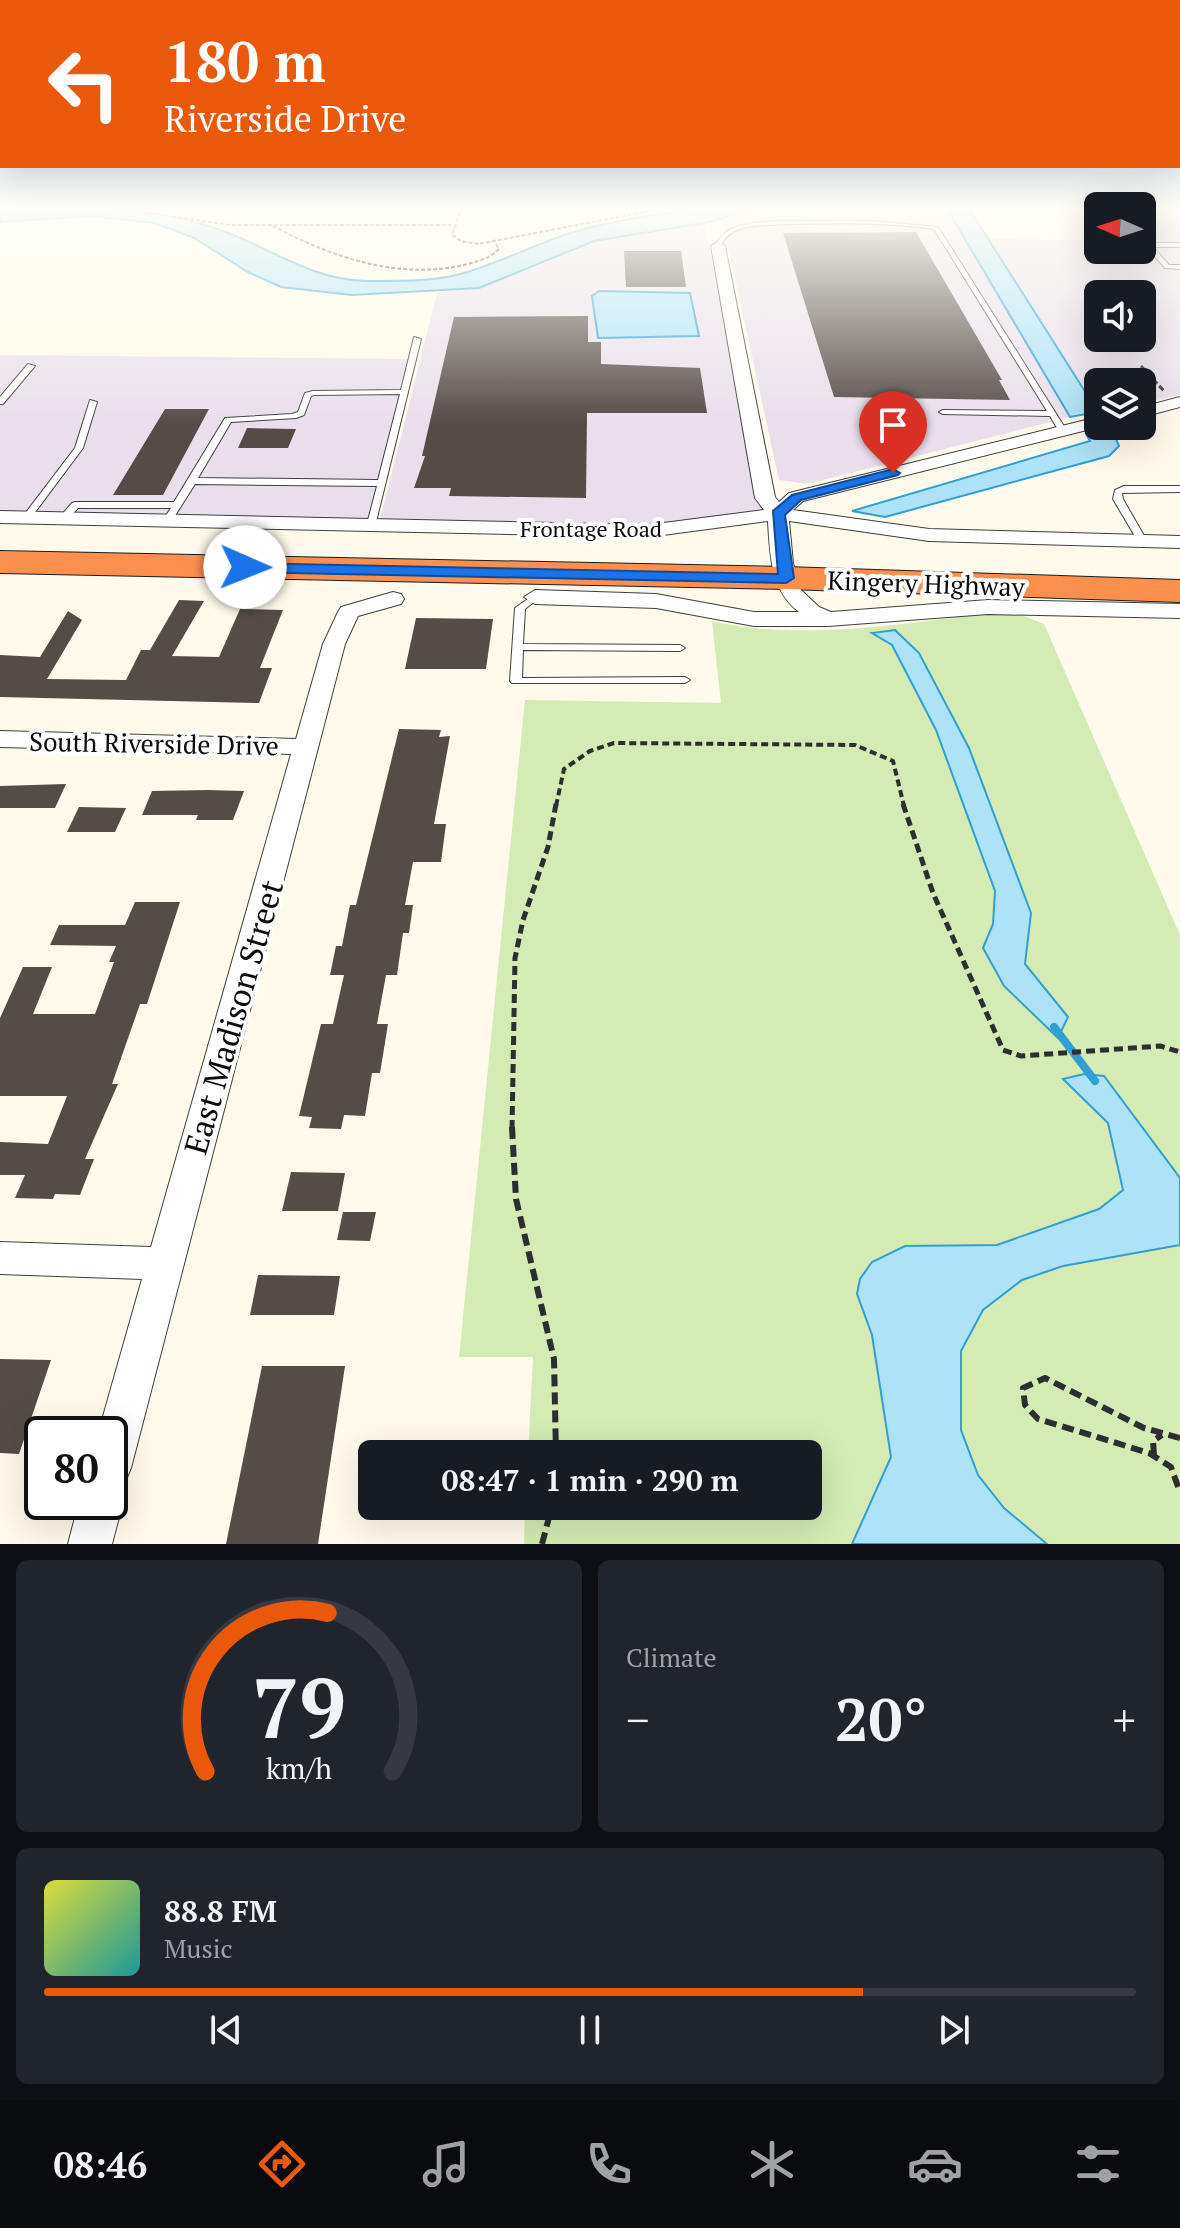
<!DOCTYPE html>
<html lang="en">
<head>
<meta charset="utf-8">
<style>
	:root { --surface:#171b24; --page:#20242c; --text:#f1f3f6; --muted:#9ea1a6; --line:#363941; --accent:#ea580c }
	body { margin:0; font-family:"PT Serif",serif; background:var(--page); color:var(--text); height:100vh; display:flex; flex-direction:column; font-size:30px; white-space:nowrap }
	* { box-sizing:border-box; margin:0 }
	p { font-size:26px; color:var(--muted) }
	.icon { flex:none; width:44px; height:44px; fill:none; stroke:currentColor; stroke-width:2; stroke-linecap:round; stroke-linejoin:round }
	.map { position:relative; height:1544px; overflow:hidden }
	.drawer { display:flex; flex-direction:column; gap:16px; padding:16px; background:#0d0f14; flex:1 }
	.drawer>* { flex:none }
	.guide { position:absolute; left:0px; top:0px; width:1180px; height:168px; box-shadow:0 8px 32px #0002; background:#ea580c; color:#fff; overflow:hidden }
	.needle { width:52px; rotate:273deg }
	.fabs { position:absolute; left:1084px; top:192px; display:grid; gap:16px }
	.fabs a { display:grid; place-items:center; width:72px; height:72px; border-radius:12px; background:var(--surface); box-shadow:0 8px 32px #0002; font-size:40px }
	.speed { position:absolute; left:24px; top:1416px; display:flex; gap:16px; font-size:40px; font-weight:700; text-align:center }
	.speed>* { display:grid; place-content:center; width:104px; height:104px; border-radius:50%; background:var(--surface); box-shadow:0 8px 32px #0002; line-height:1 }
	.speed .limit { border:4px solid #111; border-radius:12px; background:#fff; color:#111 }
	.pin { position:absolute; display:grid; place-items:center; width:68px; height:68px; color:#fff; margin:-82px -34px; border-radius:50% 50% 50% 0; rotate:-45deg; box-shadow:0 0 8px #0007 }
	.pin .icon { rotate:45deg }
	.me { position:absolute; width:88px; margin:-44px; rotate:91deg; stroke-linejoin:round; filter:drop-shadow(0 0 6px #0008) }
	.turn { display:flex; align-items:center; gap:28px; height:168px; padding:0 32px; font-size:36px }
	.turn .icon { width:104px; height:104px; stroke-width:2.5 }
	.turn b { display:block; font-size:56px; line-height:68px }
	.big { font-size:60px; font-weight:800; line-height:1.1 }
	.drawer .card { flex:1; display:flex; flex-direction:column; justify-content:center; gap:12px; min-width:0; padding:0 28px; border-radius:12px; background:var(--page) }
	.drawer .dial { align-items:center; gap:0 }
	.dial svg { height:208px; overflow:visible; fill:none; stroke:var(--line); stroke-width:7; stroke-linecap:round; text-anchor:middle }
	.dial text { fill:var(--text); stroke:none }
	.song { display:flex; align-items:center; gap:24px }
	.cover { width:96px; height:96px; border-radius:12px; background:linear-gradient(135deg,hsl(60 70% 55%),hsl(180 70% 35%)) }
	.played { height:8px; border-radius:4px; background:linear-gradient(90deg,var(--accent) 75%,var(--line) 75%) }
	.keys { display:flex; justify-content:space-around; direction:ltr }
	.heat { display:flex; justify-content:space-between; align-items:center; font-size:44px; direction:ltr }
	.drawer .tiles { flex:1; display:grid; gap:16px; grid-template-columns:1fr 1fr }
	.card:last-child { grid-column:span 2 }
	.trip { position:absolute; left:358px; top:1440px; width:464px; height:80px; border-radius:12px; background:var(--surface); box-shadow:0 8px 32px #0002; font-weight:800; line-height:80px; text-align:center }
	.tabs { display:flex; height:128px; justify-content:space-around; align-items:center; background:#090b0e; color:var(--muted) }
	.tabs .icon { width:56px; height:56px }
	.tabs .on { color:var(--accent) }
	.tabs b { font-size:36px; color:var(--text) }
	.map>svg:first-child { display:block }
</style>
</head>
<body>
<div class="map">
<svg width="1180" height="1544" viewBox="0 0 1180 1544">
	<rect width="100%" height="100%" fill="#fffaeb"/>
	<path fill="#e9dfec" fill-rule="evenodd" d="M758,207H946L1070,417L807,484L779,480L722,219Z
		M1142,221H1180V395L1142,403V382H1098V412L990,239L1098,240V250H1142ZM1098,294H1142V338H1098Z
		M705,223L754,493L768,511L642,528L380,520L437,293L479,288L594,241Z
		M0,355L408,359L368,520L0,512Z"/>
	<path fill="#d4ebb3" d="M982,614L1021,615L1044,624L1180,935V1544H524L525,1506H808V1454H528L533,1357H459L525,700L721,703L712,621C799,641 894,625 982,614Z"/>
	<path fill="#ade2f9" stroke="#319fd3" stroke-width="2" d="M40,207C100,207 163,209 220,230C272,248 310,280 367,281C398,281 435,282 464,273C508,260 551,236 596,226C648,214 705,207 758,207L710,222L594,241L479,288L352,295L281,287L248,272L194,238L155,223L92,216L0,222V209Z
		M946,207H968L1098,412L1070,417Z
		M599,291L690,293L699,336L598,338L592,296Z
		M1111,428L1119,446L1109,456L885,517L852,511L1090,441L1086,434Z
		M895,630L919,653L969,748L1031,913L1025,964L1068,1017L1058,1038L1004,986L983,948L993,924L995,891L936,730L892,645L872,633Z
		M1084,1074L1104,1076L1180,1178V1245L1063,1266L1022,1280L983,1310L961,1351V1430L978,1475L1004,1508L1047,1544H852L891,1457L872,1335L857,1294L860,1279L872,1262L905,1246L997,1245L1099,1209L1123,1190L1108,1123L1063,1079Z"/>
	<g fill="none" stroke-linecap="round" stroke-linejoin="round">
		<path stroke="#319fd3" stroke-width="8" d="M1054,1027L1095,1081"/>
	</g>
	<path fill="#554c48" d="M916,232L1002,380H999L1010,400L834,397L783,233Z
		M624,251H681L686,287H626Z
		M588,316V342H601V364L700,368L707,413H587L586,498L449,496L451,488H414L425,456H422L454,317Z
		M165,409H209L163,495H113Z
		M247,428L296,429L288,448H238Z
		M179,600L204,601L172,656L219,657L240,609L283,610L260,668H272L259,703L0,697V655L40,657L68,611L82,620L47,679L126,680L141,650H150Z
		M416,618L493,619L486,669H405Z
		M399,729L441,730L439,737L450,736L434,824H446L441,862H413L405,905H413L409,933H403L397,975H386L377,1024H388L380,1073H372L365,1116L344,1115L341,1129L309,1128L312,1117L299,1116L321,1024H333L344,975H330L336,946H342L350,905H356Z
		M66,784L55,808H0V786Z
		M208,790L244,791L233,820H196L198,815H142L152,791Z
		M79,807L126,808L115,832H67Z
		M135,902H180L147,1004H140L112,1084H118L85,1159H94L80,1195L55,1194L53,1199L15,1198L25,1175H0V1142L48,1144L67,1096H0V1018L23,967H52L33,1014H95L114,962H109L116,946L50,945L59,925H125Z
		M291,1172L345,1173L338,1211H282Z
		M343,1212H376L370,1241L337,1240Z
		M258,1275L340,1276L334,1315H250Z
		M0,1359L51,1360L19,1454L0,1453Z
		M262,1366H345L318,1544H226Z"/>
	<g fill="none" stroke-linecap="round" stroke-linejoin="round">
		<g stroke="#3f3f3f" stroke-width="2">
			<path id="lane" d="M779,221H869L938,227L1067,431L1066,433H1060L1050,416L943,414L939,412L943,410L1047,411L934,229C887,222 839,223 792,224C775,225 753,224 737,230C728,234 724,239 720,247L715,246C727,221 755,223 779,221Z
				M1180,243V247H1153L1169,265H1180V269L1165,268L1145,245L1148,243Z
				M414,337L421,339L375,526H369L367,524L377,486L195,484L171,522H165L163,520L171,508H78L67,520L64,521L59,518L72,503L75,502H174L225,418L292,414L298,412L305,393L313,391L401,390ZM400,394L378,480L198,478L231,422L296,418L304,415L311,396L314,395Z
				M28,364L35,366L3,404H0V397Z
				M90,400L97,402L83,448L30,519H24V515L75,448Z
				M1124,486H1180V492L1122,493L1123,499L1147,541L1145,543H1139L1113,499L1115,490Z
				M535,594L540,597L525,609L523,644L680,645L685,648L680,651L523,650L522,678L685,677L690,680L685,683H512L510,681L515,608Z"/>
		</g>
		<g stroke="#3f3f3f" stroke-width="2">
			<path id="street" d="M718,242L725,246L775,497L779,502L789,493L1098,417V426H1103L803,501L793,510L929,529L1180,536V548L929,541L789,521L793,563L801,590L819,607L831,612L988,600L1180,604V618L988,614L828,626H754L656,608L535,604L524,597L535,590L656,594L754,612H799C770,590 770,554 768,521L648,537L0,523V511L648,525L764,510L755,498L711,246Z
				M1180,397V407L1142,417V407Z
				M393,592L401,594L404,599L401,604L358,616L345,644L131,1468L125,1482L115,1486L123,1502L112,1544H68L79,1502H110V1434H98L142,1279L0,1274V1242L151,1247L291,754L0,747V731L296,739L323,644L338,612L341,607Z"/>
		</g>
		<g stroke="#1d1d1d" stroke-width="2">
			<path id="highway" d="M0,551L786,567L1180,580V602L786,589L0,573Z"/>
		</g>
		<path stroke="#2e2e2e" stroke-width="2" stroke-dasharray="4 2" stroke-linecap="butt" d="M107,207L230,225H456
			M462,207L452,235L461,241L478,244L671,207
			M0,208L11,207
			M273,226C330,256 394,279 459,266C473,263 490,259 499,249L496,244"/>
		<path stroke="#2e2e2e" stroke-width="3" stroke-dasharray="6 3" stroke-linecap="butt" d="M1141,366L1164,391"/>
		<path stroke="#2e2e2e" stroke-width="4" stroke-dasharray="7 4" stroke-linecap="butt" d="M556,806L564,769L590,751L614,743L855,745L893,761L904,806"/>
		<path stroke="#2e2e2e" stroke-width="5" stroke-dasharray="9 5" stroke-linecap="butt" d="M903,804L933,893L1003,1050L1021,1056L1160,1046L1180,1052
			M512,1129L515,958L523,920L548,847L556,804"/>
		<path stroke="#2e2e2e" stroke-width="6" stroke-dasharray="12 6" stroke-linecap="butt" d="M512,1127L516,1199L554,1359L556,1454
			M1180,1438L1144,1428L1045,1378L1023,1388L1025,1405L1038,1419L1149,1453L1171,1467L1180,1492
			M1154,1455L1153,1441L1162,1435
			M542,1544L552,1506"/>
		<use href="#lane" fill="#fff" fill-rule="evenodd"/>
		<use href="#street" fill="#fff" fill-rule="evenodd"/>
		<use href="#highway" fill="#fb8f4d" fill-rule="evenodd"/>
	</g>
	<linearGradient id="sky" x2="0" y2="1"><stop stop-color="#90c6ef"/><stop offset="0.49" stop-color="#fffdf6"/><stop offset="1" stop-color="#fffdf6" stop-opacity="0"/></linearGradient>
	<rect width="1180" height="423" fill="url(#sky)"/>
	<path fill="#1a73e8" stroke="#114b97" stroke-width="2" d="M893,469L900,473L898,475L801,500L785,515L794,578L786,583L245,572L238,567L245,563L778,574L773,511L792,495Z"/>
	<g text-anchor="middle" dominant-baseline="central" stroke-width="8" stroke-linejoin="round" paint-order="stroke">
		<g font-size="22" fill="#0c0c0c" stroke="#fff">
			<text x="591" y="528">Frontage Road</text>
		</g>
		<g font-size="26" fill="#0c0c0c" stroke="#fff">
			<text transform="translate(926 583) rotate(2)">Kingery Highway</text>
			<text transform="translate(154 743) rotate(1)">South Riverside Drive</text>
		</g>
		<g font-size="32" fill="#0c0c0c" stroke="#fff">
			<text transform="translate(233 1017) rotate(-74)">East Madison Street</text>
		</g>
	</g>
</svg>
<div class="fabs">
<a><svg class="needle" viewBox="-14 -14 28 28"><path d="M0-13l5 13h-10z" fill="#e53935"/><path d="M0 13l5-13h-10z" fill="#9ea1a6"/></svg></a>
<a><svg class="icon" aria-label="sound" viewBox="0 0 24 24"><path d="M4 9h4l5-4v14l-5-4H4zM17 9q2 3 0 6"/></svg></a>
<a><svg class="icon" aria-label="layers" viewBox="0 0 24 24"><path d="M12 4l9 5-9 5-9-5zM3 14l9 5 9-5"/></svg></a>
</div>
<div class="speed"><div class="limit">80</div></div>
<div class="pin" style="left:893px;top:473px;background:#d93025"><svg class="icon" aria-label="arrive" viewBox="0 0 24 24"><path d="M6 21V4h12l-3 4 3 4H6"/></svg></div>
<svg class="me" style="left:245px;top:567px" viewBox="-20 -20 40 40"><circle r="19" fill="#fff"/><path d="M0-13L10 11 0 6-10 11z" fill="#1a73e8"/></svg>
<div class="trip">08:47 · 1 min · 290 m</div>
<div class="guide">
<div class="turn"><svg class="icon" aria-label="left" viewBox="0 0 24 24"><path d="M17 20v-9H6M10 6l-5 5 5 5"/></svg><div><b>180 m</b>Riverside Drive</div></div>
</div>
</div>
<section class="drawer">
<div class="tiles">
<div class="card dial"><svg viewBox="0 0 100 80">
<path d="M14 69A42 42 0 1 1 86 69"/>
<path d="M14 69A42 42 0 0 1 61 8" stroke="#ea580c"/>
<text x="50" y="56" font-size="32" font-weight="700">79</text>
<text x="50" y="72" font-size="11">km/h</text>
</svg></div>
<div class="card"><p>Climate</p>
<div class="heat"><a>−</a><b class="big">20°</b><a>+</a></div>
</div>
<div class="card">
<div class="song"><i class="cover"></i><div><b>88.8 FM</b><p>Music</p></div></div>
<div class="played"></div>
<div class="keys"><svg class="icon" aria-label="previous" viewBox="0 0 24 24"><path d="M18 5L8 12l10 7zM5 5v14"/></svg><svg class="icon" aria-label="pause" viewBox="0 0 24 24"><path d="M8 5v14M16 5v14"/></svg><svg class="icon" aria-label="next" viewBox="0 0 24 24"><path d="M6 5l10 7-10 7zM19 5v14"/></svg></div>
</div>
</div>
</section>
<nav class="tabs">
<b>08:46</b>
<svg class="icon on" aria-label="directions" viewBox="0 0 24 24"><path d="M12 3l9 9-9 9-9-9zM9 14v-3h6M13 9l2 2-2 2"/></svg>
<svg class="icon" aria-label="music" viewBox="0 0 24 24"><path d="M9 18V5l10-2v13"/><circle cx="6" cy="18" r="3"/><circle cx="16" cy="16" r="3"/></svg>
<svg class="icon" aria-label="phone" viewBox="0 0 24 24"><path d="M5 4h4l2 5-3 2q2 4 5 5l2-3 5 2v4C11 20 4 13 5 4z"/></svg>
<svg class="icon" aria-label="climate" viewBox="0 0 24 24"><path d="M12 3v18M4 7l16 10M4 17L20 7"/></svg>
<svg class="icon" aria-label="car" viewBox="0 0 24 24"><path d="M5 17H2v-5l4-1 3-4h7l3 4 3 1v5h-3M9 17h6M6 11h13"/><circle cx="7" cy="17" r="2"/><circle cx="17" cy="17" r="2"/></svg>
<svg class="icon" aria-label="filters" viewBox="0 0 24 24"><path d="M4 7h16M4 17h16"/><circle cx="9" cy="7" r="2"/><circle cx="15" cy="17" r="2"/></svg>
</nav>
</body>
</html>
